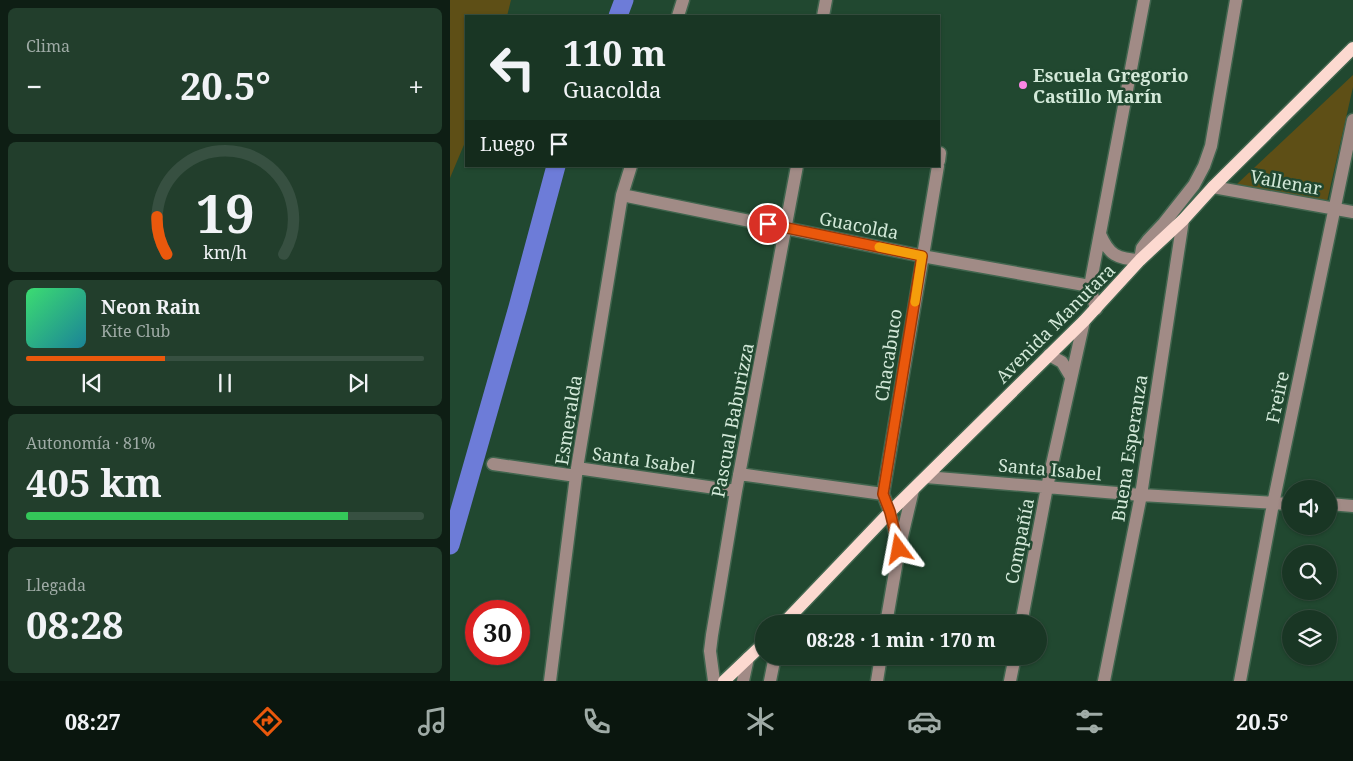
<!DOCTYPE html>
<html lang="es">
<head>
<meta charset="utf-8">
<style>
	:root { --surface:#193624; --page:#223e2c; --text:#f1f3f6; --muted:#9faba6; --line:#375041; --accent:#ea580c }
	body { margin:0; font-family:"Noto Serif",serif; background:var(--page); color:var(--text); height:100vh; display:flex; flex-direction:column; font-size:19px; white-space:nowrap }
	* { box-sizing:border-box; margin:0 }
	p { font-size:16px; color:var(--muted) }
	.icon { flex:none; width:28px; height:28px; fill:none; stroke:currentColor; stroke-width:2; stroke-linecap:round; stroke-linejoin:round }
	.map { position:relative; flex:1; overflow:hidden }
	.side { display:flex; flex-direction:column; gap:8px; padding:8px; background:#0e1e14; width:450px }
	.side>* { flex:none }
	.top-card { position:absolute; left:15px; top:15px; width:475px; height:152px; border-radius:0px; box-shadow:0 1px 4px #0004,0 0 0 1px var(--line); background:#193624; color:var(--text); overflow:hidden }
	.tools { position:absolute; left:832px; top:480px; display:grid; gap:10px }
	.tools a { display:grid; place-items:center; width:55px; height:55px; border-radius:50%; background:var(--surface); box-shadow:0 1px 4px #0004,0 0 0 1px var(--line); font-size:25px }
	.speed { position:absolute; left:15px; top:600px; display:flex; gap:10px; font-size:25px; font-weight:700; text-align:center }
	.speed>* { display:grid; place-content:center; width:65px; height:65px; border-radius:50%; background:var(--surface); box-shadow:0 1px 4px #0004,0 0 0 1px var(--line); line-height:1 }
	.speed .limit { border:8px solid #d22; background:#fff; color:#111 }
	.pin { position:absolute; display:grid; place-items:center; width:42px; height:42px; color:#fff; margin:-21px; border:2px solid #fff; border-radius:50%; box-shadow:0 1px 5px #0007 }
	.me { position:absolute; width:55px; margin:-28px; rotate:347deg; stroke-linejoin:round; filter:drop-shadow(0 0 4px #0008) }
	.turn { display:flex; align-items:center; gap:18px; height:105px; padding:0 15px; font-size:22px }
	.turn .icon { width:65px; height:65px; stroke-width:2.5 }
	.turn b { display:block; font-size:35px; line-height:42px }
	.then { display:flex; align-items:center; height:48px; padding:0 15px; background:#0003; gap:10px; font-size:19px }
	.big { font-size:38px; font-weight:700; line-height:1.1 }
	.side .tile { flex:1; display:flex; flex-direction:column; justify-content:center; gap:8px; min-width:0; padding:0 18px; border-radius:8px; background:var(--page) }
	.side .dial { align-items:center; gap:0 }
	.dial svg { height:130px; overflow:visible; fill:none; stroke:var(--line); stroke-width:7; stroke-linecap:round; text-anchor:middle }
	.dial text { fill:var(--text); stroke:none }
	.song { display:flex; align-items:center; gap:15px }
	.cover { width:60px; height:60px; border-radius:8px; background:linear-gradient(135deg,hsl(140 70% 55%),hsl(190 70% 35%)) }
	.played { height:5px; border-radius:2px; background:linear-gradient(90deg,var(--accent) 35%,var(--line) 35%) }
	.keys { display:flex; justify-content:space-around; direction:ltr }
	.heat { display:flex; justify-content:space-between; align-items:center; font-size:28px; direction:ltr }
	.charge { height:8px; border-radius:4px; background:linear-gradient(90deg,#34c759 81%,var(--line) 0) }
	.trip { position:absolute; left:305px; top:615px; width:292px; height:50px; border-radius:25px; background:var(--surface); box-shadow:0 1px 4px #0004,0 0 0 1px var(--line); font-weight:700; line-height:50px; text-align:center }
	.tabs { display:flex; height:80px; justify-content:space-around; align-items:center; background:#0a160e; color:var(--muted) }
	.tabs .icon { width:35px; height:35px }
	.tabs .on { color:var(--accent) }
	.tabs b { font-size:22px; color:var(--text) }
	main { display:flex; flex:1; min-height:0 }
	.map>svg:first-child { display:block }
</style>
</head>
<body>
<main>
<section class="side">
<div class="tile"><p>Clima</p>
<div class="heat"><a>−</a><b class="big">20.5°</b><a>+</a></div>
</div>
<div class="tile dial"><svg viewBox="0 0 100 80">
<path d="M14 69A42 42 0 1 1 86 69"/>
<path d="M14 69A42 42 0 0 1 8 46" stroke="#ea580c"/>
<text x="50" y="56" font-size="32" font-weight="700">19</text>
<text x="50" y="72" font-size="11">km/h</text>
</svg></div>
<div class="tile">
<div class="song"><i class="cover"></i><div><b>Neon Rain</b><p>Kite Club</p></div></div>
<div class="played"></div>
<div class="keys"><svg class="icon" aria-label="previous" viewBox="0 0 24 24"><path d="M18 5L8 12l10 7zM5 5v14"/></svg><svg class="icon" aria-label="pause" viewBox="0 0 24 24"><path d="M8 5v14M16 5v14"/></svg><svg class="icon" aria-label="next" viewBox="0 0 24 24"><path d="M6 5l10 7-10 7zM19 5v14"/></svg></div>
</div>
<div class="tile"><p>Autonomía · 81%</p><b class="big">405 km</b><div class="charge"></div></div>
<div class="tile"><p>Llegada</p><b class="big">08:28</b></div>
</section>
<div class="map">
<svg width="903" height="681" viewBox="0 0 903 681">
	<rect width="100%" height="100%" fill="#214830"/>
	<path fill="#5e4f16" d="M0,0H61L57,16H16V140L0,178Z
		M903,75V87L876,206L787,184Z"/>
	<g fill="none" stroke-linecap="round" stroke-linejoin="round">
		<path stroke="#6d7cd8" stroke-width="19" d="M168,16L174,0
			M0,545L68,307L106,166"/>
		<g stroke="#41654e" stroke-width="15">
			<path id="minor" d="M228,16L233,0
				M373,16L376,0
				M489,161L490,153
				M763,187L903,212
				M172,195L472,256L640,286
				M650,234C659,255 667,259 690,260L692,248L698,240L714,223L744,185L754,166L761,146L786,0
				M646,309L640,286L694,0
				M599,355L612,362L621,377
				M43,464L126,476
				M127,468L286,491
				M289,474L433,494
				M476,477L691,495L841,504
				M879,504L903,506
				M449,549L440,512L433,494L488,166
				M436,624L449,549L463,490
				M571,624L597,487L634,321
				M100,681L127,468L172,195L181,166
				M264,681L260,651L262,635L286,491L347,166
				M293,681L298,658
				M320,681L325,656
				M427,681L431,656
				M560,681L565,656
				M654,681L691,495L733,220
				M790,681L823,504L903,120"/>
		</g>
		<g stroke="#41654e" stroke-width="15">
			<path id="major" d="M333,624L440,512L634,321L690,260L733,220L763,187L903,48
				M274,681L314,643"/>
		</g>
		<use href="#minor" stroke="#a18b86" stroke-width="12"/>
		<use href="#major" stroke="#fcd9d0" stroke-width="12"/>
	</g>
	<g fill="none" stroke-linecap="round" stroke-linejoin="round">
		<g stroke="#983908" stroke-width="12">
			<path id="route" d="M318,224L472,256L433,494L440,512L449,549"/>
		</g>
		<use href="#route" stroke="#ea580c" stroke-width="9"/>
		<path stroke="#f59e0b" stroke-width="9" d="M429,247L472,256L465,302"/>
	</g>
	<circle fill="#fb87e5" stroke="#214830" stroke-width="2" cx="573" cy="85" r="5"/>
	<g text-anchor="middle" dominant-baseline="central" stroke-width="5" stroke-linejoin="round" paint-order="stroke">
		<g font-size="18" font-weight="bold" fill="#d3e9d9" stroke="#214830" text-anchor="start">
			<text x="583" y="75">Escuela Gregorio<tspan x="583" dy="21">Castillo Marín</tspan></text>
		</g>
		<g font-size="18" fill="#d3e9d9" stroke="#214830">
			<text transform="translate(836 182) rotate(10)">Vallenar</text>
			<text transform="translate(409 225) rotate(11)">Guacolda</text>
			<text transform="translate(605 323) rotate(-45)">Avenida Manutara</text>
			<text transform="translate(438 355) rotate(-81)">Chacabuco</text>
			<text transform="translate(827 397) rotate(-78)">Freire</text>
			<text transform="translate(118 420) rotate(-81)">Esmeralda</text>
			<text transform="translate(282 420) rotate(-79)">Pascual Baburizza</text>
			<text transform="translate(679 448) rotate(-81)">Buena Esperanza</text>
			<text transform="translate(194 460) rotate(8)">Santa Isabel</text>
			<text transform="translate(600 469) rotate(5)">Santa Isabel</text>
			<text transform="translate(569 541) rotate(-79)">Compañía</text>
		</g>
	</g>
</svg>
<div class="tools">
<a><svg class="icon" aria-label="sound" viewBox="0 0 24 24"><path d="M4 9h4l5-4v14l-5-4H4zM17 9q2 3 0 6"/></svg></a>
<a><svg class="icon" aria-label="search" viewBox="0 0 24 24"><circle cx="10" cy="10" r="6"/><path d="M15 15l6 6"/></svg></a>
<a><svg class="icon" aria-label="layers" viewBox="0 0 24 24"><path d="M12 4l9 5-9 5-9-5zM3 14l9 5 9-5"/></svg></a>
</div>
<div class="speed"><div class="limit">30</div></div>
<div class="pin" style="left:318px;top:224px;background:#d93025"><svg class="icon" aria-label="arrive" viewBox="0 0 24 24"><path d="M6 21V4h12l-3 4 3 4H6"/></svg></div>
<svg class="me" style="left:449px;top:549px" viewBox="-20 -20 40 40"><path d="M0-17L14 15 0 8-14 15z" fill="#ea580c" stroke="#fff" stroke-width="4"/></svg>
<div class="trip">08:28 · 1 min · 170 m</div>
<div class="top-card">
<div class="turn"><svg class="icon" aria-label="left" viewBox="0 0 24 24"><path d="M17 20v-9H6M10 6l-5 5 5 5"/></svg><div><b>110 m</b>Guacolda</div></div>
<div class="then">Luego<svg class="icon" aria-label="arrive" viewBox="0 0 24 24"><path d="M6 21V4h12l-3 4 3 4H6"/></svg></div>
</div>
</div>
</main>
<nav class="tabs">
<b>08:27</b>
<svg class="icon on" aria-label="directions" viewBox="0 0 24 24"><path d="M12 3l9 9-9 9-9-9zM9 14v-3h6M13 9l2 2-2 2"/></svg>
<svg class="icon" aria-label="music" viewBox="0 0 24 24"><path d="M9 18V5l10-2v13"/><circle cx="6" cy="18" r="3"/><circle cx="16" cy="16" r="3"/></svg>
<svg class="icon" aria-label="phone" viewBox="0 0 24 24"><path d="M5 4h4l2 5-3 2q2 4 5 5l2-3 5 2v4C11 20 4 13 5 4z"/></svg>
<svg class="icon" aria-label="climate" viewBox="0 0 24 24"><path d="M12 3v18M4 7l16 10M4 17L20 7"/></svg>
<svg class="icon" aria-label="car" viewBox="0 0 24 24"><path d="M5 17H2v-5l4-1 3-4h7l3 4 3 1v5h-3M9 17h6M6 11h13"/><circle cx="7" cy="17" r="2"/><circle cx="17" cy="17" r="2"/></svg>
<svg class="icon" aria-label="filters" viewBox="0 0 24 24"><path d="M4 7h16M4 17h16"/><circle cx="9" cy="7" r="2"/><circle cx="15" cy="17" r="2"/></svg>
<b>20.5°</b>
</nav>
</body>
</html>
